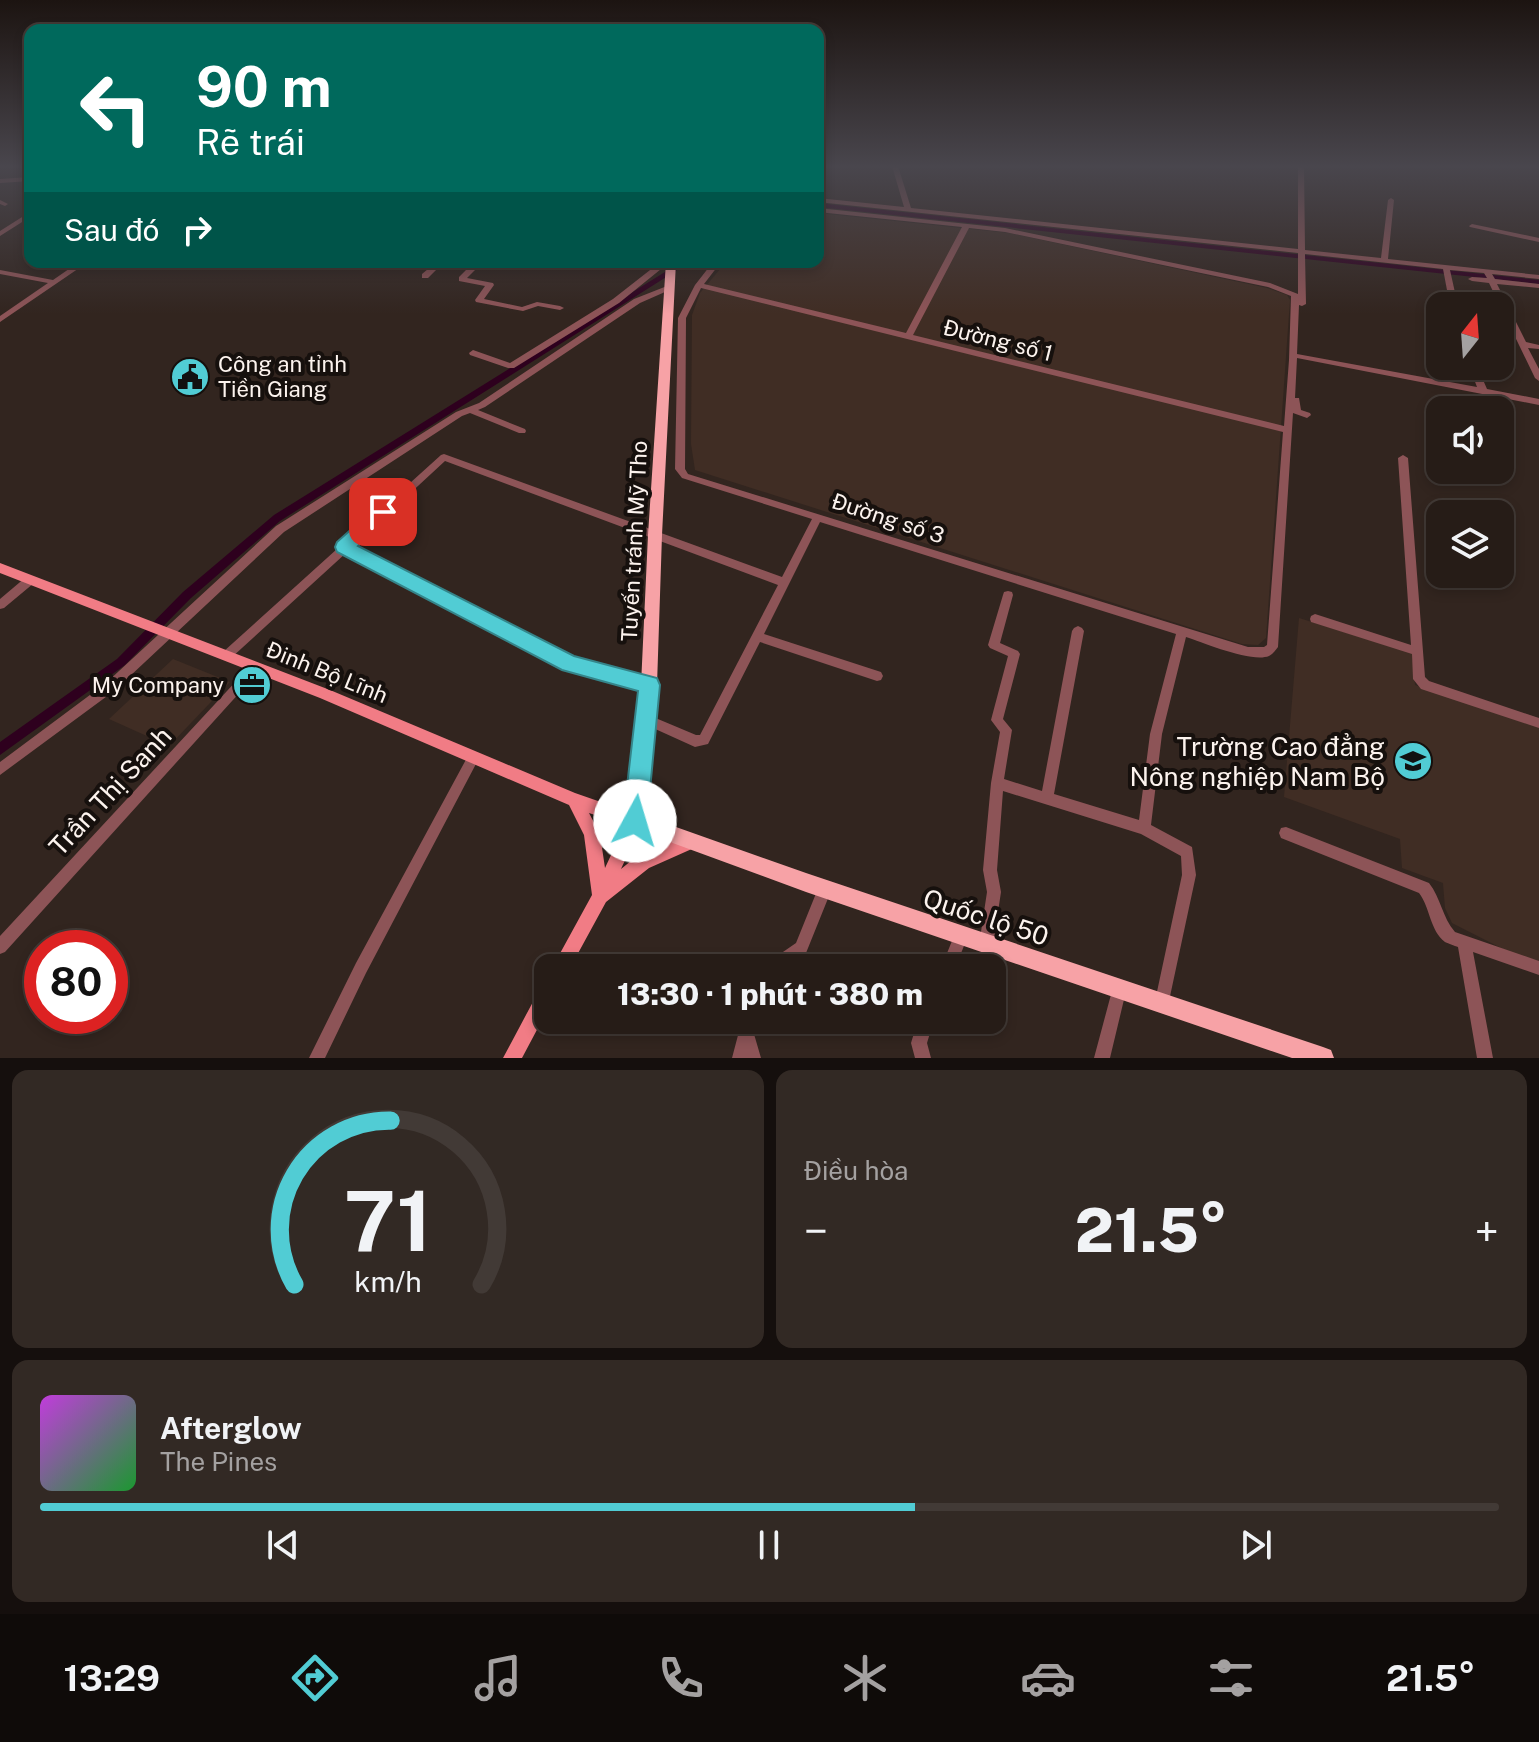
<!DOCTYPE html>
<html lang="vi">
<head>
<meta charset="utf-8">
<style>
	:root { --surface:#261c17; --page:#322924; --text:#f1f3f6; --muted:#a4a1a1; --line:#423a36; --accent:#51ccd4 }
	body { margin:0; font-family:"Public Sans",sans-serif; background:var(--page); color:var(--text); height:100vh; display:flex; flex-direction:column; font-size:30px; white-space:nowrap }
	* { box-sizing:border-box; margin:0 }
	p { font-size:26px; color:var(--muted) }
	.icon { flex:none; width:44px; height:44px; fill:none; stroke:currentColor; stroke-width:2; stroke-linecap:round; stroke-linejoin:round }
	.map { position:relative; height:1058px; overflow:hidden }
	.drawer { display:flex; flex-direction:column; gap:12px; padding:12px; background:#150f0d; flex:1 }
	.drawer>* { flex:none }
	.top-card { position:absolute; left:24px; top:24px; width:800px; height:244px; border-radius:16px; box-shadow:0 4px 12px #0003,0 0 0 2px var(--line); background:#00695c; color:#fff; overflow:hidden }
	.needle { width:52px; rotate:17deg }
	.controls { position:absolute; left:1426px; top:292px; display:grid; gap:16px }
	.controls a { display:grid; place-items:center; width:88px; height:88px; border-radius:16px; background:var(--surface); box-shadow:0 4px 12px #0003,0 0 0 2px var(--line); font-size:40px }
	.speed { position:absolute; left:24px; top:930px; display:flex; gap:16px; font-size:40px; font-weight:700; text-align:center }
	.speed>* { display:grid; place-content:center; width:104px; height:104px; border-radius:50%; background:var(--surface); box-shadow:0 4px 12px #0003,0 0 0 2px var(--line); line-height:1 }
	.speed .limit { border:12px solid #d22; background:#fff; color:#111 }
	.pin { position:absolute; display:grid; place-items:center; width:68px; height:68px; color:#fff; margin:-34px; border-radius:16px; box-shadow:0 4px 12px #0006 }
	.me { position:absolute; width:88px; margin:-44px; rotate:6deg; stroke-linejoin:round; filter:drop-shadow(0 0 6px #0008) }
	.turn { display:flex; align-items:center; gap:28px; height:168px; padding:0 40px; font-size:36px }
	.turn .icon { width:104px; height:104px; stroke-width:2.5 }
	.turn b { display:block; font-size:56px; line-height:68px }
	.then { display:flex; align-items:center; height:76px; padding:0 40px; background:#0003; gap:16px; font-size:30px }
	.big { font-size:60px; font-weight:800; line-height:1.1 }
	.drawer .tile { flex:1; display:flex; flex-direction:column; justify-content:center; gap:12px; min-width:0; padding:0 28px; border-radius:16px; background:var(--page) }
	.drawer .dial { align-items:center; gap:0 }
	.dial svg { height:208px; overflow:visible; fill:none; stroke:var(--line); stroke-width:7; stroke-linecap:round; text-anchor:middle }
	.dial text { fill:var(--text); stroke:none }
	.song { display:flex; align-items:center; gap:24px }
	.cover { width:96px; height:96px; border-radius:12px; background:linear-gradient(135deg,hsl(290 70% 55%),hsl(130 70% 35%)) }
	.played { height:8px; border-radius:4px; background:linear-gradient(90deg,var(--accent) 60%,var(--line) 60%) }
	.keys { display:flex; justify-content:space-around; direction:ltr }
	.heat { display:flex; justify-content:space-between; align-items:center; font-size:44px; direction:ltr }
	.drawer .tiles { flex:1; display:grid; gap:12px; grid-template-columns:1fr 1fr }
	.tile:last-child { grid-column:span 2 }
	.trip { position:absolute; left:534px; top:954px; width:472px; height:80px; border-radius:16px; background:var(--surface); box-shadow:0 4px 12px #0003,0 0 0 2px var(--line); font-weight:800; line-height:80px; text-align:center }
	.tabs { display:flex; height:128px; justify-content:space-around; align-items:center; background:#0f0b09; color:var(--muted) }
	.tabs .icon { width:56px; height:56px }
	.tabs .on { color:var(--accent) }
	.tabs b { font-size:36px; color:var(--text) }
	.map>svg:first-child { display:block }
</style>
</head>
<body>
<div class="map">
<svg width="1539" height="1058" viewBox="0 0 1539 1058">
	<rect width="100%" height="100%" fill="#32251f"/>
	<path fill="#402d24" d="M818,213L1009,233L1267,288L1287,295L1290,300L1266,638L1258,645L1242,644L695,470L691,444L692,315L700,293L726,262H818Z
		M1299,618L1412,653L1415,685L1539,725V961L1509,952L1452,923L1445,908L1443,883L1402,868L1400,839L1284,797Z
		M173,659L230,682L169,746L109,719Z"/>
	<g fill="none" stroke-linecap="round" stroke-linejoin="round">
		<path fill="#2e001e" fill-rule="evenodd" d="M818,203L1539,280V284L818,207Z
			M681,262H690L280,521L191,598L125,665L0,755V742L117,659L183,592L274,515Z"/>
		<path fill="#8d5457" fill-rule="evenodd" d="M892,166H898L911,208L1298,249V166H1304L1305,250L1381,258L1388,200L1391,198L1394,200L1388,259L1539,275V279L1492,274L1495,279L1539,284V288L1497,284L1526,342L1539,345V349L1528,348L1539,369V381L1535,378L1489,283L1472,281L1468,279L1472,277L1487,278L1484,273L1450,270L1458,306H1450L1443,269L1305,254L1306,304L1302,306L1299,305L1297,354L1477,387L1469,366H1477L1487,389L1539,399V405L1297,358L1295,398H1299L1301,410L1310,413L1311,415L1307,418L1293,413L1278,647C1275,651 1273,654 1269,656C1252,663 1204,643 1186,637L1162,734L1151,825L1192,847L1196,875L1169,1001L1167,1006L1162,1008L1157,1006L1155,1001L1182,875L1181,856L1141,834L1003,791L997,870L1001,892L993,945L991,950L986,952L981,950L979,945L987,892L983,870L991,783L1000,732L991,720L1008,656L990,648L988,645L1003,595L1004,592L1008,591L1012,592L1013,595L1000,643L1018,651L1020,654L1003,719L1012,730L1004,779L1042,791L1072,631L1074,628L1078,626L1082,628L1084,631L1054,794L1139,820L1150,734L1176,634L820,522L764,634L881,672L883,676L881,680L877,681L760,642L708,744L695,747L642,723L640,719L642,715L646,714L696,735H700L778,585L445,461L352,547L573,660L649,680L653,681L655,685L653,689L649,690L566,667L346,553L231,658L227,660L223,658L221,655L223,652L441,455L444,454L782,577L812,519L682,478L675,469L678,318L695,285L713,262H721L704,284L906,333L962,227L818,212V208L1005,228L1270,283L1298,294V253L818,202V198L904,207ZM969,228L1005,232L1268,287L1291,296L1289,360L1284,426L913,335ZM701,288L1283,432L1267,645L1264,647H1248L688,474L685,469L686,318Z
			M1533,166H1539V169Z
			M30,177V181L0,183V179Z
			M0,200L8,204L5,206L0,204Z
			M30,212V217L0,236V231Z
			M1472,224L1539,238V242L1470,227L1469,226Z
			M79,262H88L0,322V316L48,283L0,274V270L53,280Z
			M432,262H445L470,267L475,262H483L467,278L493,283L494,285L484,299L522,307L537,302L560,306L564,308L560,310L538,306L523,311L476,302L475,300L485,286L459,281V277L466,270L441,265L428,278H422V274L434,264Z
			M659,263L666,265L619,303L514,368H508L470,355L469,353L473,350L510,363L613,299Z
			M667,286H673L674,288L640,303L485,407L478,410L525,429L526,431L525,433H519L470,413L462,416L284,532L114,691L0,775V762L106,683L276,526L456,412L479,403L634,299Z
			M1425,318H1440V322H1433L1440,346V363L1436,360L1424,320Z
			M1403,455L1408,458L1425,677L1429,681L1539,718V728L1421,689L1413,679L1412,654L1311,622L1310,619L1311,616L1315,614L1411,645L1398,458Z
			M30,576L34,577L35,580L34,583L4,608L0,609V599L26,577Z
			M256,662L260,664L262,667L260,670L5,952L0,954V936L252,664Z
			M473,752L477,754L479,758L477,762L366,973L325,1058H309L356,963L469,754Z
			M1286,827L1429,883C1441,898 1442,917 1455,932L1539,961V975L1473,952L1493,1058H1477L1458,947C1455,946 1447,943 1445,942C1430,931 1430,907 1419,893L1281,838L1279,833L1281,828Z
			M824,884L829,886L831,891L806,953L785,968H765L767,963L796,943L819,886Z
			M961,929L966,931L968,936L955,968H941L956,931Z
			M1120,980L1125,982L1127,987L1110,1058H1094L1113,987L1115,982Z
			M742,1020H758L754,1034L761,1058H732Z
			M918,1020H934L927,1043L931,1058H915L911,1043Z"/>
		<path fill="#f17c85" fill-rule="evenodd" d="M0,563L330,690L575,793L641,816L643,821L621,869L637,856L688,834L694,836L696,842L694,848L649,868L606,902L570,968H552L592,895L584,835L569,805L320,698L0,573ZM589,813L625,825L605,868L600,834Z
			M548,982V1009L522,1058H503L542,985Z"/>
		<path fill="#f7a2a6" fill-rule="evenodd" d="M666,262H676L662,535L657,685L645,816L806,873L1323,1047L1331,1050L1334,1058H1292L806,892L629,827L626,821L641,685L648,535Z"/>
	</g>
	<linearGradient id="sky" x2="0" y2="1"><stop stop-color="#1c1411"/><stop offset="0.53" stop-color="#49464d"/><stop offset="1" stop-color="#49464d" stop-opacity="0"/></linearGradient>
	<rect width="1539" height="314" fill="url(#sky)"/>
	<path fill="#51ccd4" stroke="#35858a" stroke-width="2" d="M383,505L389,507L392,512L389,517L358,546L574,656L657,678L660,685L647,821L643,830L635,833L626,830L623,821L638,691L562,670L337,552L335,547L337,542L376,507Z"/>
	<defs>
		<g id="civic-disc" transform="scale(2)"><circle r="9.5" fill="#51ccd4" stroke="#16100d"/><path d="M-.6-6.5H3V-4.5H.6V-3L4-1V1h2V6H-6V1h2V-1L-.6-3ZM-1.2 2.5V6h2.4V2.5Z" fill="#111"/></g>
		<g id="office-disc" transform="scale(2)"><circle r="9.5" fill="#51ccd4" stroke="#16100d"/><path d="M-6-3h4V-5.5h4V-3h4V5H-6ZM-1-4.5V-3h2v-1.5ZM-6 0V1H6V0Z" fill="#111"/></g>
		<g id="university-disc" transform="scale(2)"><circle r="9.5" fill="#51ccd4" stroke="#16100d"/><path d="M0-5L7-2L0 1L-7-2ZM-4 1L0 2.5L4 1V4Q0 6-4 4Z" fill="#111"/></g>
	</defs>
	<g fill-rule="evenodd">
		<use href="#civic-disc" x="190" y="377"/>
		<use href="#office-disc" x="252" y="685"/>
		<use href="#university-disc" x="1413" y="761"/>
	</g>
	<g text-anchor="middle" dominant-baseline="central" stroke-width="8" stroke-linejoin="round" paint-order="stroke">
		<g font-size="22" fill="#fcf3ee" stroke="#16100d">
			<text transform="translate(998 340) rotate(14)">Đường số 1</text>
			<text transform="translate(888 518) rotate(18)">Đường số 3</text>
			<text transform="translate(634 541) rotate(-87)">Tuyến tránh Mỹ Tho</text>
			<text transform="translate(327 672) rotate(22)">Đinh Bộ Lĩnh</text>
		</g>
		<g font-size="22" fill="#fcf3ee" stroke="#16100d" text-anchor="start">
			<text x="218" y="364">Công an tỉnh<tspan x="218" dy="25">Tiền Giang</tspan></text>
			<text x="224" y="685" text-anchor="end">My Company</text>
		</g>
		<g font-size="26" fill="#fcf3ee" stroke="#16100d" text-anchor="end">
			<text x="1385" y="746">Trường Cao đẳng<tspan x="1385" dy="30">Nông nghiệp Nam Bộ</tspan></text>
		</g>
		<g font-size="26" fill="#fcf3ee" stroke="#16100d">
			<text transform="translate(110 791) rotate(-47)">Trần Thị Sanh</text>
			<text transform="translate(986 917) rotate(18)">Quốc lộ 50</text>
		</g>
	</g>
</svg>
<div class="controls">
<a><svg class="needle" viewBox="-14 -14 28 28"><path d="M0-13l5 13h-10z" fill="#e53935"/><path d="M0 13l5-13h-10z" fill="#a4a1a1"/></svg></a>
<a><svg class="icon" aria-label="sound" viewBox="0 0 24 24"><path d="M4 9h4l5-4v14l-5-4H4zM17 9q2 3 0 6"/></svg></a>
<a><svg class="icon" aria-label="layers" viewBox="0 0 24 24"><path d="M12 4l9 5-9 5-9-5zM3 14l9 5 9-5"/></svg></a>
</div>
<div class="speed"><div class="limit">80</div></div>
<div class="pin" style="left:383px;top:512px;background:#d93025"><svg class="icon" aria-label="arrive" viewBox="0 0 24 24"><path d="M6 21V4h12l-3 4 3 4H6"/></svg></div>
<svg class="me" style="left:635px;top:821px" viewBox="-20 -20 40 40"><circle r="19" fill="#fff"/><path d="M0-13L10 11 0 6-10 11z" fill="#51ccd4"/></svg>
<div class="trip">13:30 · 1 phút · 380 m</div>
<div class="top-card">
<div class="turn"><svg class="icon" aria-label="left" viewBox="0 0 24 24"><path d="M17 20v-9H6M10 6l-5 5 5 5"/></svg><div><b>90 m</b>Rẽ trái</div></div>
<div class="then">Sau đó<svg class="icon" aria-label="right" viewBox="0 0 24 24"><path d="M7 20v-9h11M14 6l5 5-5 5"/></svg></div>
</div>
</div>
<section class="drawer">
<div class="tiles">
<div class="tile dial"><svg viewBox="0 0 100 80">
<path d="M14 69A42 42 0 1 1 86 69"/>
<path d="M14 69A42 42 0 0 1 51 6" stroke="#51ccd4"/>
<text x="50" y="56" font-size="32" font-weight="700">71</text>
<text x="50" y="72" font-size="11">km/h</text>
</svg></div>
<div class="tile"><p>Điều hòa</p>
<div class="heat"><a>−</a><b class="big">21.5°</b><a>+</a></div>
</div>
<div class="tile">
<div class="song"><i class="cover"></i><div><b>Afterglow</b><p>The Pines</p></div></div>
<div class="played"></div>
<div class="keys"><svg class="icon" aria-label="previous" viewBox="0 0 24 24"><path d="M18 5L8 12l10 7zM5 5v14"/></svg><svg class="icon" aria-label="pause" viewBox="0 0 24 24"><path d="M8 5v14M16 5v14"/></svg><svg class="icon" aria-label="next" viewBox="0 0 24 24"><path d="M6 5l10 7-10 7zM19 5v14"/></svg></div>
</div>
</div>
</section>
<nav class="tabs">
<b>13:29</b>
<svg class="icon on" aria-label="directions" viewBox="0 0 24 24"><path d="M12 3l9 9-9 9-9-9zM9 14v-3h6M13 9l2 2-2 2"/></svg>
<svg class="icon" aria-label="music" viewBox="0 0 24 24"><path d="M9 18V5l10-2v13"/><circle cx="6" cy="18" r="3"/><circle cx="16" cy="16" r="3"/></svg>
<svg class="icon" aria-label="phone" viewBox="0 0 24 24"><path d="M5 4h4l2 5-3 2q2 4 5 5l2-3 5 2v4C11 20 4 13 5 4z"/></svg>
<svg class="icon" aria-label="climate" viewBox="0 0 24 24"><path d="M12 3v18M4 7l16 10M4 17L20 7"/></svg>
<svg class="icon" aria-label="car" viewBox="0 0 24 24"><path d="M5 17H2v-5l4-1 3-4h7l3 4 3 1v5h-3M9 17h6M6 11h13"/><circle cx="7" cy="17" r="2"/><circle cx="17" cy="17" r="2"/></svg>
<svg class="icon" aria-label="filters" viewBox="0 0 24 24"><path d="M4 7h16M4 17h16"/><circle cx="9" cy="7" r="2"/><circle cx="15" cy="17" r="2"/></svg>
<b>21.5°</b>
</nav>
</body>
</html>
